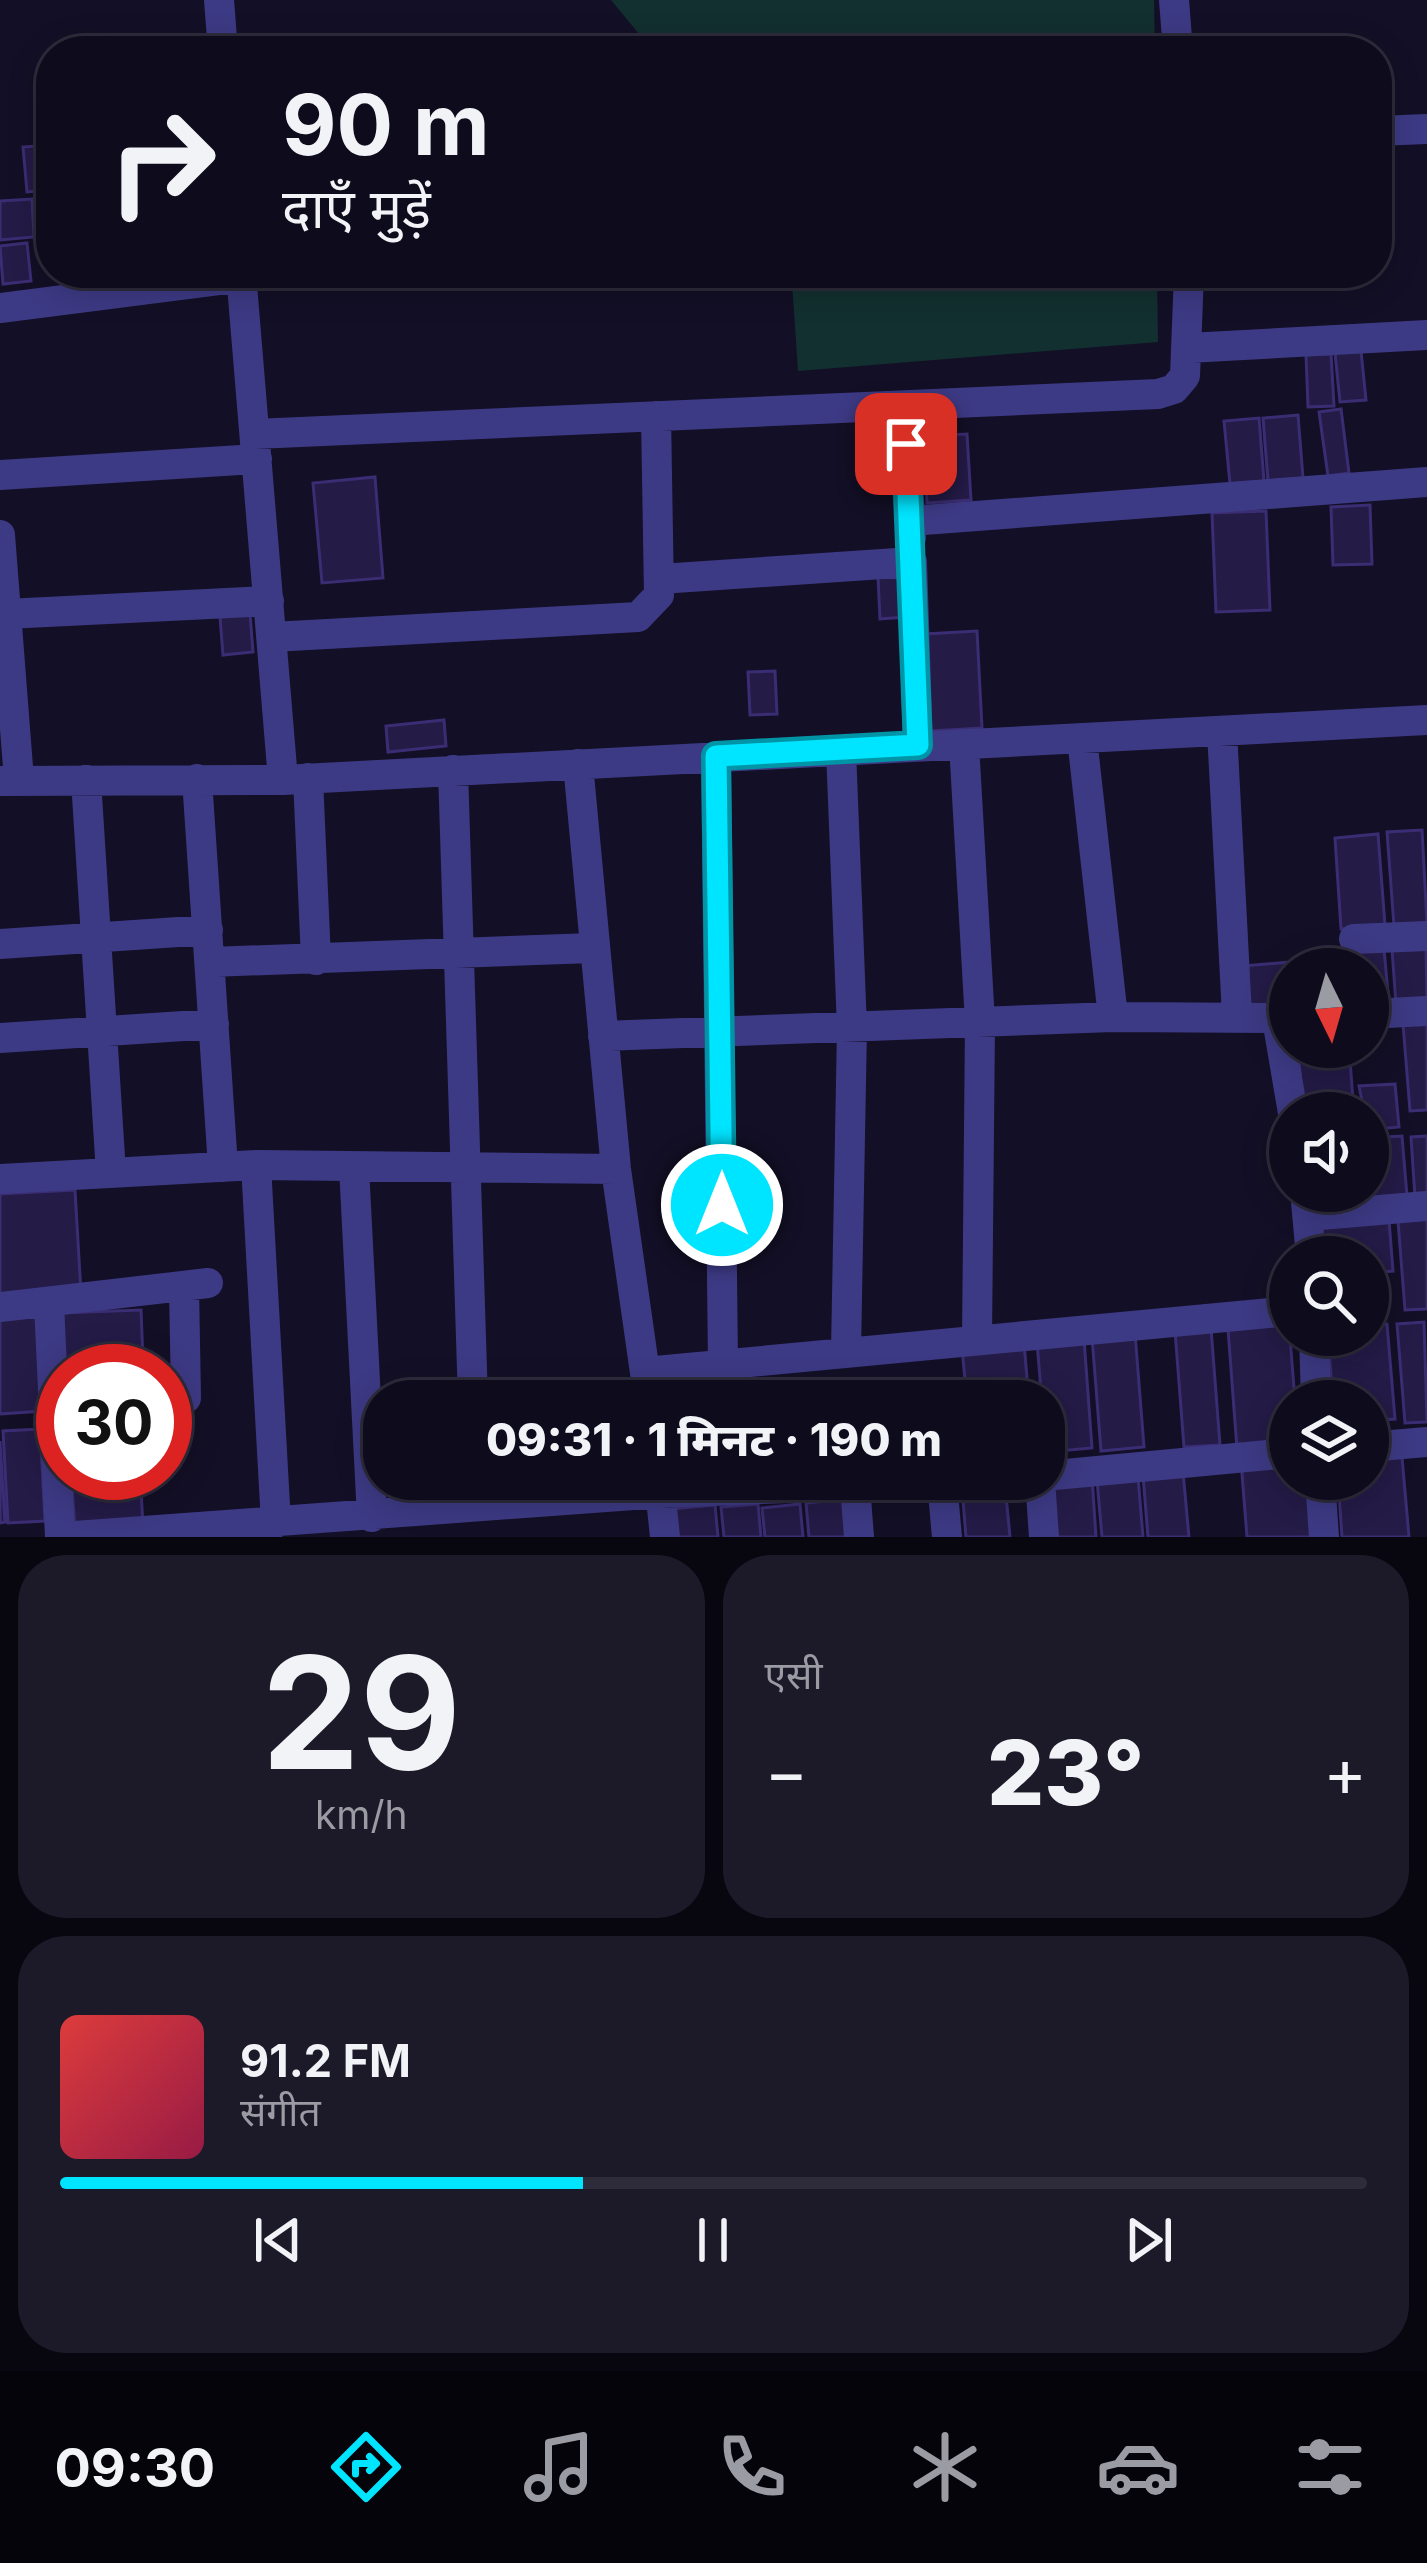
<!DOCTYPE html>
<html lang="hi">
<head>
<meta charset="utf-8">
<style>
	:root { --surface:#0e0b1c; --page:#1c1929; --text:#f1f3f6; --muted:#9b9ba3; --line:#2e2b3b; --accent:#00e5ff }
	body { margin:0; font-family:Inter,"Noto Sans Devanagari",sans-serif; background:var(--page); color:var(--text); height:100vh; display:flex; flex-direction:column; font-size:45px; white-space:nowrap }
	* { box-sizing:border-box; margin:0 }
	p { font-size:39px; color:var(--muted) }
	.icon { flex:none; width:66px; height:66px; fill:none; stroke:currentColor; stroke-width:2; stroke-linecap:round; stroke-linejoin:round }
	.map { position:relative; height:1537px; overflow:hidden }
	.details { display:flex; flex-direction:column; gap:18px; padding:18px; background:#08060f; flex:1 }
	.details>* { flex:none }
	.hud { position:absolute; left:36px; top:36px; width:1356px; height:252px; border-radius:48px; box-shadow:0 6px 30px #0003,0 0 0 3px var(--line); background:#0e0b1c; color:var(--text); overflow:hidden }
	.needle { width:78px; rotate:175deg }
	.controls { position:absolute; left:1269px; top:948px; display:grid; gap:24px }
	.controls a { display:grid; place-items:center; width:120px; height:120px; border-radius:50%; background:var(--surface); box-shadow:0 6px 30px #0003,0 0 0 3px var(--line); font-size:60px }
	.speed { position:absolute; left:36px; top:1344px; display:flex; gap:24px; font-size:60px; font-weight:700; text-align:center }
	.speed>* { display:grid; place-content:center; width:156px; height:156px; border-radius:50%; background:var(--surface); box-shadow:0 6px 30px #0003,0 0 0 3px var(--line); line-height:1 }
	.speed .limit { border:18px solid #d22; background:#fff; color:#111 }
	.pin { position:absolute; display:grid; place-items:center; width:102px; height:102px; color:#fff; margin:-51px; border-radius:24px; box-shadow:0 6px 18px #0006 }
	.me { position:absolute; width:132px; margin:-66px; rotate:0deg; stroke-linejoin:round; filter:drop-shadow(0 0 9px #0008) }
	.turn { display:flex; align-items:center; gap:42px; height:252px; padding:0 48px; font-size:54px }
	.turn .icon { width:156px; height:156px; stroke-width:2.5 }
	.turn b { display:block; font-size:84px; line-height:102px }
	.big { font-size:90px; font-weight:800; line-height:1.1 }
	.details .card { flex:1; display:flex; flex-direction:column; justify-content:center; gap:18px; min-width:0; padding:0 42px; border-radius:48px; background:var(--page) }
	.details .dial { align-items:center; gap:0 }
	.dial b { font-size:156px; line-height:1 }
	.song { display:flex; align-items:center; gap:36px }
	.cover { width:144px; height:144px; border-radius:18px; background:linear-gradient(135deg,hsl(0 70% 55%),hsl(340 70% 35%)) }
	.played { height:12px; border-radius:6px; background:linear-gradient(90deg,var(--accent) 40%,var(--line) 40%) }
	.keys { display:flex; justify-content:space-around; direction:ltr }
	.heat { display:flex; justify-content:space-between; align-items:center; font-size:66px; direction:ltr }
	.details .tiles { flex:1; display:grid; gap:18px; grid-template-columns:1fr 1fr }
	.card:last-child { grid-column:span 2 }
	.trip { position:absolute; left:363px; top:1380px; width:702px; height:120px; border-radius:48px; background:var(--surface); box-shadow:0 6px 30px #0003,0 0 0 3px var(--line); font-weight:800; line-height:120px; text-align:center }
	.menu { display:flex; height:192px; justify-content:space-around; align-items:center; background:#06040b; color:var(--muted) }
	.menu .icon { width:84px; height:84px }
	.menu .on { color:var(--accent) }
	.menu b { font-size:54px; color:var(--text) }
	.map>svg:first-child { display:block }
</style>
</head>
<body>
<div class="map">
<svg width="1427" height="1537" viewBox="0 0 1427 1537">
	<rect width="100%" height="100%" fill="#130f26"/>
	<path fill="#12302f" d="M611,0H1154L1155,51H653Z
		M615,273H1157L1158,342L798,371L792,282L616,284Z"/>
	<path fill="#241b47" stroke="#3b2d73" stroke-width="3" d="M48,145L51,190L27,192L23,147Z
		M32,199L34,237L0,240V201Z
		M27,243L31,281L3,284L0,246Z
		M1361,351L1366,400L1340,402L1335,353Z
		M1331,354L1334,406L1308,407L1306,355Z
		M1341,409L1349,473L1328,476L1319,412Z
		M1298,415L1303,478L1268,481L1263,418Z
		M1259,418L1264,481L1230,484L1224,421Z
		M967,434L971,500L927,503L924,436Z
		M375,477L383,578L322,583L313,483Z
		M1370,505L1372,564L1333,565L1331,507Z
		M1266,511L1270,610L1216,612L1212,513Z
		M905,576L907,617L880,619L878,577Z
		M250,614L253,652L223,655L220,617Z
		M977,631L982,728L930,731L925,634Z
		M775,671L777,714L750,715L748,672Z
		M444,720L446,746L388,752L386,726Z
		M1422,830L1427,923L1394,926L1387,832Z
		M1378,834L1385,925L1341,929L1335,838Z
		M1426,947L1427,1002L1396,1005L1392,949Z
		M1384,949L1389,1004L1368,1006V969H1347L1346,952Z
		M1338,956L1339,969H1303V959Z
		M1291,962L1290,1009L1246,1012L1242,966Z
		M1427,1022V1110L1410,1111L1403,1024Z
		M1298,1047H1349L1354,1113H1303Z
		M1395,1084L1399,1127L1368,1130L1359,1086Z
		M1402,1136L1407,1196L1369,1199L1368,1138Z
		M1427,1136V1196L1415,1197L1411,1137Z
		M75,1190L81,1293L0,1298V1194Z
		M1315,1191H1361V1197L1316,1200Z
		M1427,1219V1309L1405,1310L1398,1221Z
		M1389,1220L1393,1271L1368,1273V1257H1321L1318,1226Z
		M141,1310L143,1360L61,1363L60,1313Z
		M37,1317L43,1411L0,1414V1319Z
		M1424,1322L1427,1422L1405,1423L1397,1324Z
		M1289,1324L1295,1401H1290V1444L1237,1449L1228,1329Z
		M1387,1324L1395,1419L1368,1421V1401H1333L1328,1335H1368V1325Z
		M1211,1328L1220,1445L1184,1447L1175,1331Z
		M1135,1333L1144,1447L1101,1451L1092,1337Z
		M1084,1339L1092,1448L1046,1452L1037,1342Z
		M1024,1343L1029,1401H967L962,1348Z
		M135,1367V1371H68Z
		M40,1429L45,1521L8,1523L3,1431Z
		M0,1441L5,1522L0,1523Z
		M1290,1457V1479H1309L1313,1537H1247L1241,1461Z
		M1402,1457L1409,1537H1342L1338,1479H1368V1460Z
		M1183,1472L1189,1537H1148L1143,1475Z
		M71,1473H140L143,1525L75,1529Z
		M1138,1477L1143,1537H1102L1097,1480Z
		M1092,1478L1096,1537H1049L1045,1482Z
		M1005,1485L1010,1537H966L962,1488Z
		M848,1499L851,1537H809L806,1503Z
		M758,1504L761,1537H724L721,1507Z
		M800,1504L803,1537H765L762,1508Z
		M715,1505L718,1537H673L671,1509Z"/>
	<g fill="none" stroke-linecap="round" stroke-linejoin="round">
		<path stroke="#3d3a85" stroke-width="30" d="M219,0L223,51
			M1174,0L1178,51
			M1377,131L1427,129
			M241,273L283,780
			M0,308L242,277
			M1188,348L1427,335
			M904,406L911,538
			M255,434L1158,394L1174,389L1185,376L1189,273
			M0,475L257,459
			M910,521L1427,482
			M0,535L19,780
			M660,579L912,562L918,745
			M6,614L269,601
			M272,637L638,617L659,595L656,416
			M1222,731L1237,1015
			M1082,738L1113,1017
			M964,744L980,1022L977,1340
			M841,750L852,1028L846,1350
			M716,756L723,1363
			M578,764L616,1169L649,1401
			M453,770L473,1401
			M308,778L316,960
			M197,779L223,1167
			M86,780L111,1173
			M0,781L283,780L1427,720
			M1354,939L1427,936
			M0,944L208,930
			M210,962L593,948
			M1368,1014L1427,1011
			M1277,1019L1293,1113
			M603,1036L1113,1017L1290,1018
			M0,1038L214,1024
			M256,1165L276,1523
			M354,1167L372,1517
			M0,1179L256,1165L616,1169
			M1305,1191L1311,1257
			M1309,1216L1427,1206
			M184,1286L186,1398
			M49,1304L60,1537
			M0,1307L208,1283
			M1314,1335L1316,1401
			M645,1372L1290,1311
			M1368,1447L1427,1442
			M1044,1476L1290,1453
			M659,1479L665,1537
			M1040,1479L1044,1537
			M1320,1479L1324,1537
			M942,1482L947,1537
			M855,1485L859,1537
			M61,1537L661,1493L1011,1479"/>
	</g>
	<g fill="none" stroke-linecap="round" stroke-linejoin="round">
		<g stroke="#0095a6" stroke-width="30">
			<path id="route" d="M722,1205L716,756L918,745L906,444"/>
		</g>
		<use href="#route" stroke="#00e5ff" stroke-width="21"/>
	</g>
</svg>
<div class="controls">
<a><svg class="needle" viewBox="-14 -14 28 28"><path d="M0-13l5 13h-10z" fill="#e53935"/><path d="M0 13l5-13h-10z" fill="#9b9ba3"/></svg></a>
<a><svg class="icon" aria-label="sound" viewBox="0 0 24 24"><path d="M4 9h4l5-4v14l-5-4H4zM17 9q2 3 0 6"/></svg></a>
<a><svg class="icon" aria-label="search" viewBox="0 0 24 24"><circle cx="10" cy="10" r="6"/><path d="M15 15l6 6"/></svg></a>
<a><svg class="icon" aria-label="layers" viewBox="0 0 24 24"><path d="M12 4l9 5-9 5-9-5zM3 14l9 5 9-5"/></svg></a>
</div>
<div class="speed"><div class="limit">30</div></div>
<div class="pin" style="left:906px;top:444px;background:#d93025"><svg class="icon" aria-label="arrive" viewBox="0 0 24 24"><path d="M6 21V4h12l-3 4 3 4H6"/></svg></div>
<svg class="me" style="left:722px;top:1205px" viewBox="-20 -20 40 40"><circle r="17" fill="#00e5ff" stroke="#fff" stroke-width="3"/><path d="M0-11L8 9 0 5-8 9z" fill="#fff"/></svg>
<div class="trip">09:31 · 1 मिनट · 190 m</div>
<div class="hud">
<div class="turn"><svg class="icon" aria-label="right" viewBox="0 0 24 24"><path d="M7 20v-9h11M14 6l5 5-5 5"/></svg><div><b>90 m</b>दाएँ मुड़ें</div></div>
</div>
</div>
<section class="details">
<div class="tiles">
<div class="card dial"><b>29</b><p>km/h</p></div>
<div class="card"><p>एसी</p>
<div class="heat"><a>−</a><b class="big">23°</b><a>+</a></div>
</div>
<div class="card">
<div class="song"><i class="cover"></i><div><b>91.2 FM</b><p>संगीत</p></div></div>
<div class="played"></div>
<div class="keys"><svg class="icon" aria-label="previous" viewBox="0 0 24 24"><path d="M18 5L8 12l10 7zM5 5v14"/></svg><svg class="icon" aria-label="pause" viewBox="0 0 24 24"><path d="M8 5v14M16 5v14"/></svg><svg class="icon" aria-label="next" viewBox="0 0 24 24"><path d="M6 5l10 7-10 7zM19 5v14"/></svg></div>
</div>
</div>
</section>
<nav class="menu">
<b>09:30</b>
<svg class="icon on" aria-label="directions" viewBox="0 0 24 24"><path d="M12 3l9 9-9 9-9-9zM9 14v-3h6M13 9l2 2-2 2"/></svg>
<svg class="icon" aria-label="music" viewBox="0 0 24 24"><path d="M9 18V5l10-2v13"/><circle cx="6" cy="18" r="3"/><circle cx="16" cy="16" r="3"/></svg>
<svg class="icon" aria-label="phone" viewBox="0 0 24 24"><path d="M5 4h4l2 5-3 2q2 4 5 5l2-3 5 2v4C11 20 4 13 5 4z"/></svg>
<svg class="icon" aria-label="climate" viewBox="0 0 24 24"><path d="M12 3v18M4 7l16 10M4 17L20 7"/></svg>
<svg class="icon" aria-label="car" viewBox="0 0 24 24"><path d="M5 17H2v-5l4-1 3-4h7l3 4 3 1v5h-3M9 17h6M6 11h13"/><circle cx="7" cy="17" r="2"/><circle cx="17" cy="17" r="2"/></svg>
<svg class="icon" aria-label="filters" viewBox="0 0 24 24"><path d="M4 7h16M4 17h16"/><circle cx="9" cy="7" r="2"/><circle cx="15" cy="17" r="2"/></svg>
</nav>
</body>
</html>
